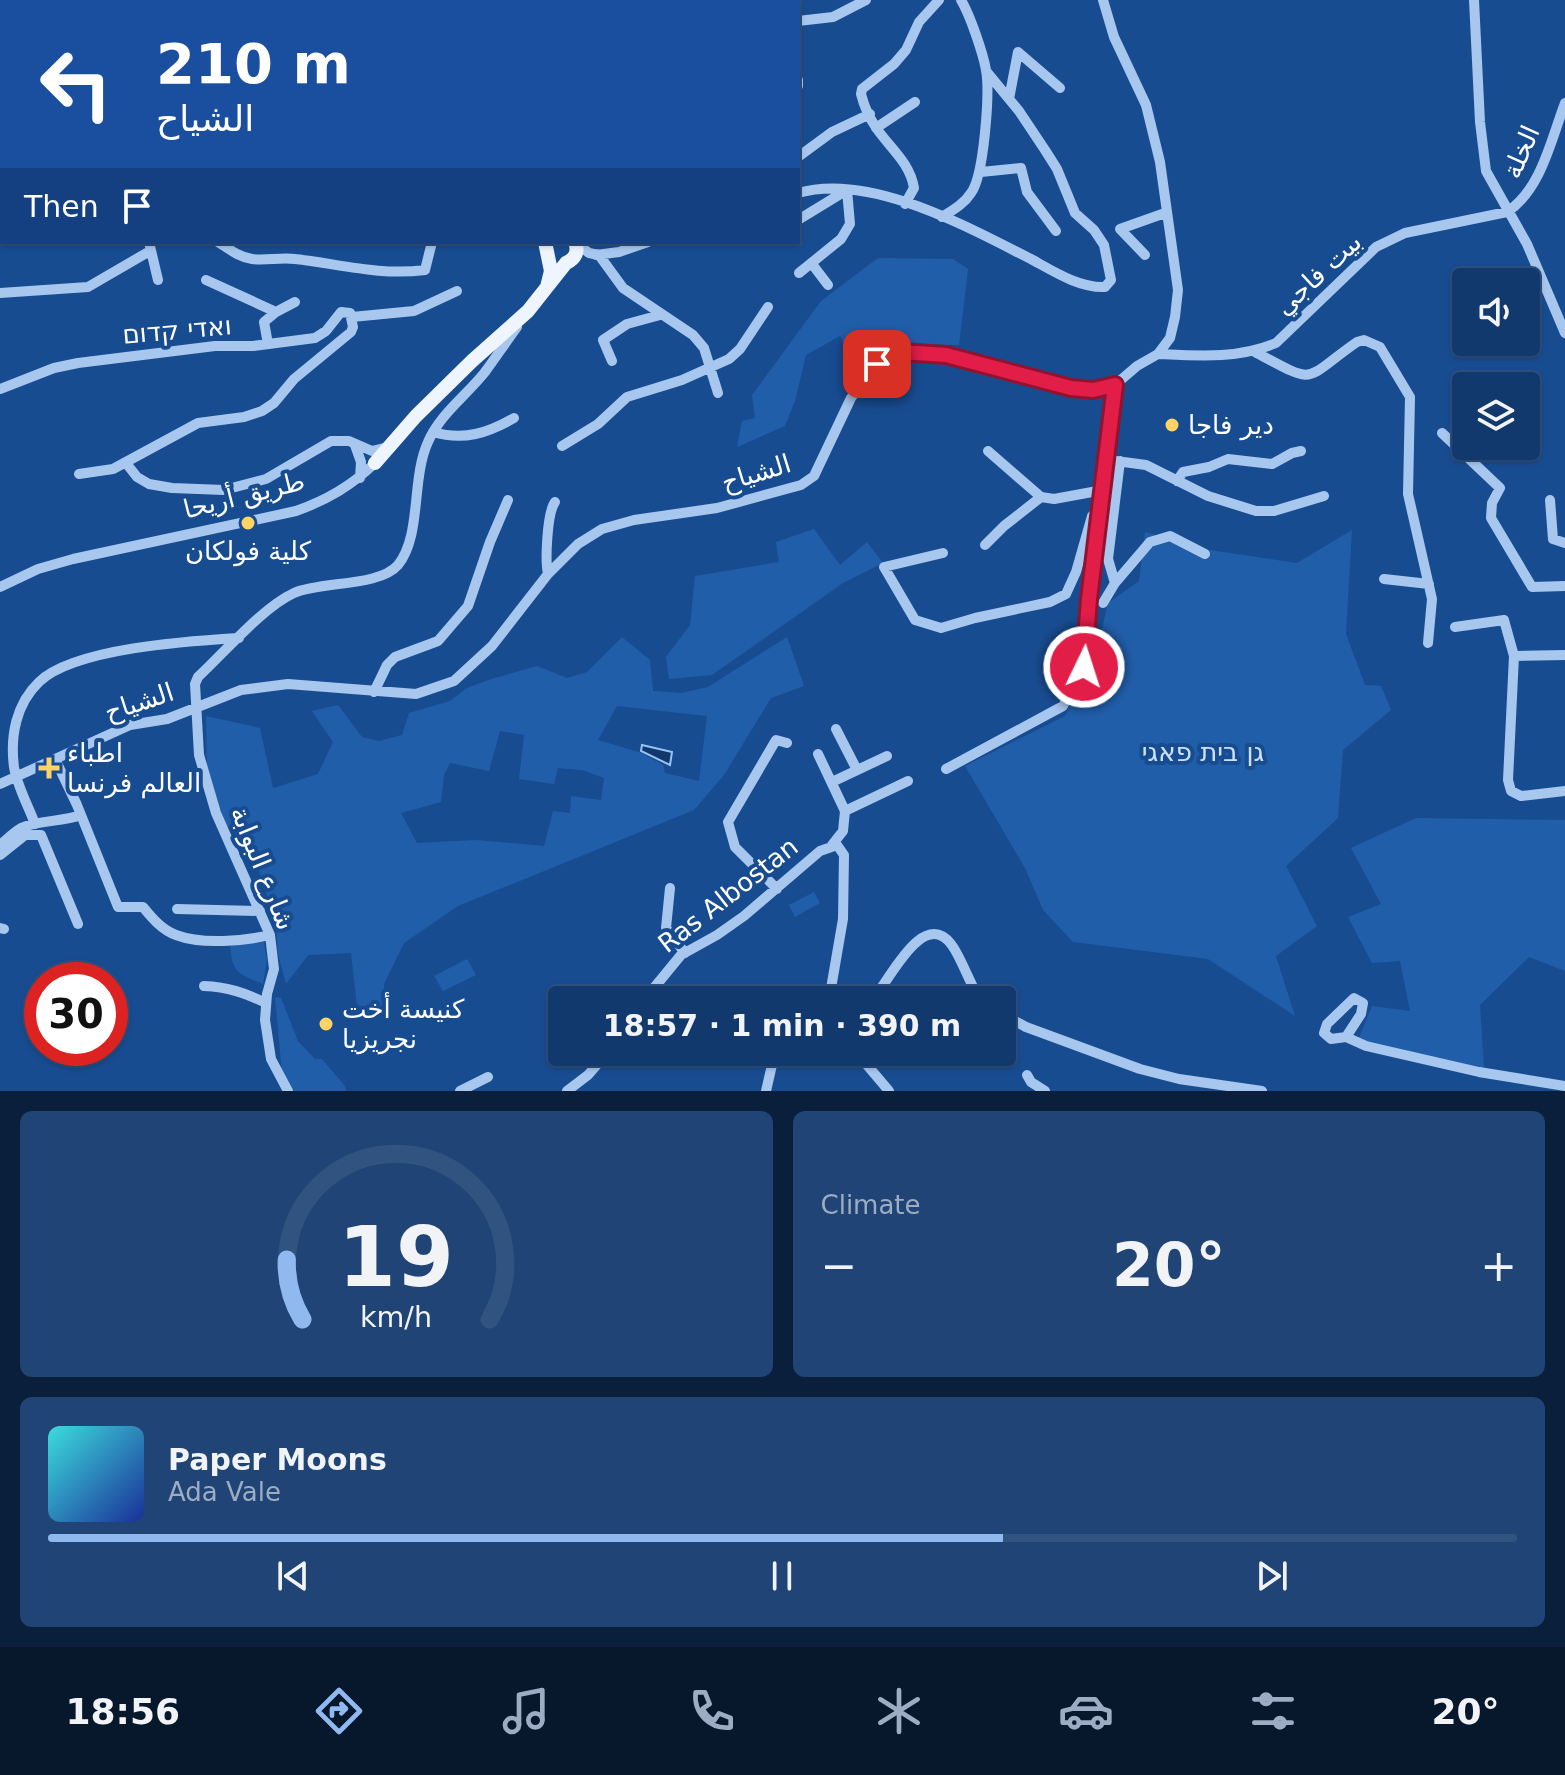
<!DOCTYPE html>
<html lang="en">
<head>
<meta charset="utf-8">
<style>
	:root { --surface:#12396d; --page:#1f4475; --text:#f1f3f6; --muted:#9cacc2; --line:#315380; --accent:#90b9f0 }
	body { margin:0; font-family:"DejaVu Sans",Cairo,Heebo,sans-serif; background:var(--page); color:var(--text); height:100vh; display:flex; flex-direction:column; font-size:30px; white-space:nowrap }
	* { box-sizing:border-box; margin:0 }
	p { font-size:26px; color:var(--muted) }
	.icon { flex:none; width:44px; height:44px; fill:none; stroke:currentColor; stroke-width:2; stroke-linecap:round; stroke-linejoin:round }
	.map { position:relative; height:1091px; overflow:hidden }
	.sheet { display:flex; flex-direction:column; gap:20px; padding:20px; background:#0a1f3c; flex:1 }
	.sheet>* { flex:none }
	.hud { position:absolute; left:0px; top:0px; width:800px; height:244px; box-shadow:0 2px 6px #0004,0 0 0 2px var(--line); background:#1a4fa0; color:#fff; overflow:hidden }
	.controls { position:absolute; left:1452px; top:268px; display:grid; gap:16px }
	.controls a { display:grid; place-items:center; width:88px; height:88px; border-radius:8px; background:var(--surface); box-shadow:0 2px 6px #0004,0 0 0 2px var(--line); font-size:40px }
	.speed { position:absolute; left:24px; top:962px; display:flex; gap:16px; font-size:40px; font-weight:700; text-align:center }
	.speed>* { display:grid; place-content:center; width:104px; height:104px; border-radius:50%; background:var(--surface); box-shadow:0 2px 6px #0004,0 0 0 2px var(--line); line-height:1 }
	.speed .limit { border:12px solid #d22; background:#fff; color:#111 }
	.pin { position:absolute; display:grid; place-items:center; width:68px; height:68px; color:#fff; margin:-34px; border-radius:16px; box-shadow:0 4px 12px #0006 }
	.me { position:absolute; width:88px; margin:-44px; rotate:4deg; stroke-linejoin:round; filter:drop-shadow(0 0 6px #0008) }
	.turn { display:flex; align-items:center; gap:28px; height:168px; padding:0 24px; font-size:36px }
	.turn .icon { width:104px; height:104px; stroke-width:2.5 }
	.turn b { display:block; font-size:56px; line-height:68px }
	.then { display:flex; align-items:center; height:76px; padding:0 24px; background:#0003; gap:16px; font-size:30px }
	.big { font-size:60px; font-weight:700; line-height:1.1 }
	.sheet .widget { flex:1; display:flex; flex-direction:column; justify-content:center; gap:12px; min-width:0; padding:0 28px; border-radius:12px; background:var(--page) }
	.sheet .dial { align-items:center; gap:0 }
	.dial svg { height:208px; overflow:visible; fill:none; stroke:var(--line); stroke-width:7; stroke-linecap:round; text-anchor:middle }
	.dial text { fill:var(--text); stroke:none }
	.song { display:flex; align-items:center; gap:24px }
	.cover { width:96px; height:96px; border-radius:12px; background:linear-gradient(135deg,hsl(180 70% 55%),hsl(230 70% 35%)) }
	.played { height:8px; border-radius:4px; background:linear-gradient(90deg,var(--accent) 65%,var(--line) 65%) }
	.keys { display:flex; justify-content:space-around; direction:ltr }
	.heat { display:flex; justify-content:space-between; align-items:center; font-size:44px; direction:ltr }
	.sheet .tiles { flex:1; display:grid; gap:20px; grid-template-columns:1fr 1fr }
	.widget:last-child { grid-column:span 2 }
	.trip { position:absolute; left:548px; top:986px; width:468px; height:80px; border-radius:8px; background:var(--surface); box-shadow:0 2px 6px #0004,0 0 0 2px var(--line); font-weight:700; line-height:80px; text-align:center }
	.tab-bar { display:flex; height:128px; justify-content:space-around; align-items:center; background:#07172c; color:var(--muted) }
	.tab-bar .icon { width:56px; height:56px }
	.tab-bar .active { color:var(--accent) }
	.tab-bar b { font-size:36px; color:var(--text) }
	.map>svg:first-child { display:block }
</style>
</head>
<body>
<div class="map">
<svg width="1565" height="1091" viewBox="0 0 1565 1091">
	<rect width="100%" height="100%" fill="#184c91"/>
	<path fill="#215eaa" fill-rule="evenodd" d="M389,0H662L392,2Z
		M878,258L953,259L968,269L959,345L899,344L864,379L840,336L806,355L795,401L785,426L737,447L742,421L755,418L752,395L821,301Z
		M814,529L840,565L867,542L883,563L843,583L712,675L669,679L666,657L690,625L695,576L779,562L776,542Z
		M1352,530L1346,634L1365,685L1381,686L1391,710L1343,750L1338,818L1286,866L1317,926L1276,956L1295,1016L1208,959L1073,942L1043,910L1025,868L965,766L1065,716L1095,657L1108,603L1139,581L1145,532L1203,549L1297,563Z
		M622,637L650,660L653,691L681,693L708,687L787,637L804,686L771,698L724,775L694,810L458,906L404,943L384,984L385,1009L358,1015L351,953L308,955L286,984L278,954L276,922L252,850L226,825L214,794L207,769L206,716L260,728L273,788L318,774L333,742L312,711L338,705L362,737L379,741L402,735L409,713L450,701L467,688L491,679L537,666L567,678L587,672ZM617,706L707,716L699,781L665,773L663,765L642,753L598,740ZM500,731L524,735L519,779L554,784L558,768L582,770L604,778L601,800L571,796L570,813L553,811L544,846L476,840L417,843L401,813L441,802L444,775L450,763L489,771Z
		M1416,818L1565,820V971L1529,957L1480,1005L1484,1070L1358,1040L1372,1006L1410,1011L1400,961L1372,963L1348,917L1381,904L1351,848Z
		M814,892L820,903L795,917L789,905Z
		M263,938L267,960L263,984C237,973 232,973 230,944Z
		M467,959L476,975L443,991L434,976Z
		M275,997L281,998L298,1041L315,1059H322L345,1086L346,1091H291L282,1073Z"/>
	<path fill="#10376e" stroke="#99c2f2" stroke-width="2" d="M642,745L672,752L670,765L641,751Z"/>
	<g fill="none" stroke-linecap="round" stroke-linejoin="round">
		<path stroke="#a7c7ef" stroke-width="10" d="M219,0V2
			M277,0L278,2
			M754,0L756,2
			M1474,0L1480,122L1486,171L1527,244L1565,333
			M42,2L44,0
			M149,2L151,0
			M670,2L674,0
			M798,21L833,17L866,0
			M0,45L2,43
			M798,80V86
			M1009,99L1018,52L1060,88
			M876,128L915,102
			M0,132L2,131
			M798,157L832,132L870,114
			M981,172L1021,168L1027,192L1056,231
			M798,193C870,172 967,227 1031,259C1053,271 1079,288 1105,287L1111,280L1104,245L1094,230L1075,213L1057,169L1045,150L1019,111L986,71
			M905,204L914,188C910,163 891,149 877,129C870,119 864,106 861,94L862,89L894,64L906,50L919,22L939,0
			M942,217C953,210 964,204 971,193C984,176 990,93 986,70C983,53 970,15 961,0
			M0,218L2,217
			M798,220L847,190L850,224L841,239L799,273
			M149,242L158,280
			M218,242C229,249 239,257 252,259C265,261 281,257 295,259C339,264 380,276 425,270L432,242
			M576,243L589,253L599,255L623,288L693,335L704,348L718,393
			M596,255L619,252L648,242
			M1145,255L1120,229L1165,213
			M812,264L828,285
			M206,280L276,312
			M0,293L88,287L150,251
			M352,317L414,311L457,291
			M268,344L264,322L276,312L295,302
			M1255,352C1319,386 1301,381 1357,342L1364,340L1380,347L1410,397L1408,494L1432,599L1428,643
			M1158,354C1199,356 1238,359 1276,343L1376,247L1405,233L1507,212C1541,190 1551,140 1565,103
			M612,361L603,340L627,324L660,315
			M0,389L54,368L78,363L215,346H253L315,338L326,331L341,312L350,313L353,327L351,332L294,379L274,403L262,411L244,417L198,423L113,469L79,474
			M433,432C464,441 488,433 514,418
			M1442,433L1500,488L1492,503L1491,518L1532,587L1565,586
			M355,445L361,462L360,478
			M562,446L598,424L627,397L682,380L729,359L740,349L768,307
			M988,451L1041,497
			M1116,461L1146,465L1208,496L1256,511H1274L1324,496
			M1120,461L1108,559L1115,583L1150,542L1170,536L1205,554
			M126,463L137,477L149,484L172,488L224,490L266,479L331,441H349L372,451L388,447
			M1177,481L1183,472L1209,467L1228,459L1272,464L1292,453L1301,451
			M1550,500L1553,539L1565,543
			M985,545L1004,526L1041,497L1054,499L1103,490
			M943,553L884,567L915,620L941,628L975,618L1050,602L1066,594L1076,572L1092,516L1101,509
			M548,574C545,561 547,513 555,502
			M1384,579L1429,584
			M0,587L38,569L73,559L296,511C327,500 351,486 375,463
			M1103,603L1115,583
			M1455,627L1504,620L1514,656L1508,780L1511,791L1521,796L1565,791
			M1514,656L1565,655
			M374,692L387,665L395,657L438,641L468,606L490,542L508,500
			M836,729L857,770
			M818,754L845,811
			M55,759L77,805L118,907H143C152,918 162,930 176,935C202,945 245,941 270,935
			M946,769L1063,706L1084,667L1089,599L1115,385
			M832,782L887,756
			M0,784L130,725L167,719L241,690L288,684L416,694L454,681L492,646L548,574L578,544L602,529L634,520L717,508L801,485L814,476L851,398L877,364L901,352L946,355L1045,383L1093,390L1115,385L1137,366L1158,354L1170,338L1175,317L1178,290L1160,162L1146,105L1114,37L1103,0
			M35,824C28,805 17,786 14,767C10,736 16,704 39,682C74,648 190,641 239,638
			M0,845C7,839 14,832 21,828C39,820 62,822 81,815
			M832,845L843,831L845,811L908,781
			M0,855L25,835H41L78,924
			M670,888L666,928L685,953
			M777,889L735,847L728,822L776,740L787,743
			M177,909L260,911
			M0,928L4,929
			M204,986C228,987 245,993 266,1003
			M1354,998L1363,1003L1361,1014L1346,1037L1331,1039L1324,1033L1327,1024Z
			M644,1000L681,955L717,935L744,916L820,851L837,845L844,855L843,919L829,1000
			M872,1000C888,984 922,907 951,944C960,955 970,984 980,1000
			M1002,1014L1026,1027L1140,1069L1179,1079L1262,1091
			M1346,1037L1366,1046L1479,1072L1565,1086
			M856,1052L889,1091
			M1027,1075L1031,1082L1045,1091
			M288,1091L271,1059L265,1020L267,994L274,969L270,935L216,813L199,755L195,684L198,677C224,653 263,607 294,593C321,581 379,587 398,565C422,535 411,479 428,442C440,414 466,396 485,372C496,357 506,342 517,327
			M460,1091L488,1077
			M567,1091L588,1075L608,1052
			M766,1091L775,1052"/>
		<path stroke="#eff5ff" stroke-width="14" d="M237,0V2
			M545,242L551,271L547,287
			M375,463L416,416L472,361L528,311L566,263C575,259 579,252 575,242"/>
	</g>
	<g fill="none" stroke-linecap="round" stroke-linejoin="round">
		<g stroke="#92132f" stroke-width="20">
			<path id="route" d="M877,364L901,352L946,355L1071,388L1093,390L1115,385L1089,599L1084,667"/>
		</g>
		<use href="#route" stroke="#e11d48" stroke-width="14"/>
	</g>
	<g fill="#ffd465" stroke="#184c91" stroke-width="3">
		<circle cx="1172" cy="425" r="8"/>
		<circle cx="248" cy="523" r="8"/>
		<path d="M45 756h8v8h8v8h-8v8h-8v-8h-8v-8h8z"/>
		<circle cx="326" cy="1024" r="8"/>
	</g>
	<g text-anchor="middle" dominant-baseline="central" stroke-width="8" stroke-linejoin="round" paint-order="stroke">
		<g font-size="26" fill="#fff" stroke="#184c91">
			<text transform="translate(1521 152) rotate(-66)">الخلة</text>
			<text transform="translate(1318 274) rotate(-43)">بيت فاجي</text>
			<text transform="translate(177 330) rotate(-5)">ואדי קדום</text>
			<text transform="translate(756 473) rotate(-17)">الشياح</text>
			<text transform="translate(244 495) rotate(-14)">طريق أريحا</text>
			<text transform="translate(139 702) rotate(-18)">الشياح</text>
			<text transform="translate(263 868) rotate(68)">شارع البوابة</text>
			<text transform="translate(728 895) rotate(-38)">Ras Albostan</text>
		</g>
		<g font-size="26" fill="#fff" stroke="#184c91" text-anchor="start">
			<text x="1188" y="425">دير فاجا</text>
			<text x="248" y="551" text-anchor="middle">كلية فولكان</text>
			<text x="67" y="753">اطباء<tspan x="67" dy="30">العالم فرنسا</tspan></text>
			<text x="342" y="1009">كنيسة أخت<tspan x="342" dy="30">نجريزيا</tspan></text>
		</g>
		<g font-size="26" fill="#cde1fb" stroke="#184c91">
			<text x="1203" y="752">גן בית פאגי</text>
		</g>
	</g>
</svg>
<div class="controls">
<a><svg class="icon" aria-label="sound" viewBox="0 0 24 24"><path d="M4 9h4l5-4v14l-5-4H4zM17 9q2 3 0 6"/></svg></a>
<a><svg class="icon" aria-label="layers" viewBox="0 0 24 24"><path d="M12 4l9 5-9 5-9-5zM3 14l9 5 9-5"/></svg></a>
</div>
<div class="speed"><div class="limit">30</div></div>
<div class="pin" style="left:877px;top:364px;background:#d93025"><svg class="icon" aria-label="arrive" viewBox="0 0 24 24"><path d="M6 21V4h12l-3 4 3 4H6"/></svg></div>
<svg class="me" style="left:1084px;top:667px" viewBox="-20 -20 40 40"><circle r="17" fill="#e11d48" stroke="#fff" stroke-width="3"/><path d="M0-11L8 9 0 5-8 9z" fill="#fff"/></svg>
<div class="trip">18:57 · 1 min · 390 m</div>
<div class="hud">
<div class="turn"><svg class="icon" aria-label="left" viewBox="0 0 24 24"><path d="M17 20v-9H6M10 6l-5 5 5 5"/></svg><div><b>210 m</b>الشياح</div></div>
<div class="then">Then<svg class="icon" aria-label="arrive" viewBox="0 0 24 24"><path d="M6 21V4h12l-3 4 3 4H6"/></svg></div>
</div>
</div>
<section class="sheet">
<div class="tiles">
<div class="widget dial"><svg viewBox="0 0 100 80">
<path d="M14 69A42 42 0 1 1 86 69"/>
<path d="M14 69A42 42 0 0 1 8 46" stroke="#90b9f0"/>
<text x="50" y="56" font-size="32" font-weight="700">19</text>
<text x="50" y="72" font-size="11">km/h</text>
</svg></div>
<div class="widget"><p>Climate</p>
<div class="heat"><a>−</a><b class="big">20°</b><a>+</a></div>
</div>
<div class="widget">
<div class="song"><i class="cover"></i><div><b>Paper Moons</b><p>Ada Vale</p></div></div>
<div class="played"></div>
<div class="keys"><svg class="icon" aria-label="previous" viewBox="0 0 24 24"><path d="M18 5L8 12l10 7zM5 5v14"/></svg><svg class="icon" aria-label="pause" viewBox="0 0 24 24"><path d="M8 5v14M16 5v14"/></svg><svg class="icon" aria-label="next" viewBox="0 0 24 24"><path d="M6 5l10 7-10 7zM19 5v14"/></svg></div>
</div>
</div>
</section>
<nav class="tab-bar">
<b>18:56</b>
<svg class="icon active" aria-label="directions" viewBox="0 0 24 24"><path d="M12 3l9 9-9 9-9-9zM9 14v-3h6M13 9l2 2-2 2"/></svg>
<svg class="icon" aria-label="music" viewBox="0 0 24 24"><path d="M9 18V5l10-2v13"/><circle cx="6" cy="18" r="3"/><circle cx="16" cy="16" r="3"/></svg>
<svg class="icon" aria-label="phone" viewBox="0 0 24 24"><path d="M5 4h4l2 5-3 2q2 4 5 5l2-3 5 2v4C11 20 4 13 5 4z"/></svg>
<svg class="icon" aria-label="climate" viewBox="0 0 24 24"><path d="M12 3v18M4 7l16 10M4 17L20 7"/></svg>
<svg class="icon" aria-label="car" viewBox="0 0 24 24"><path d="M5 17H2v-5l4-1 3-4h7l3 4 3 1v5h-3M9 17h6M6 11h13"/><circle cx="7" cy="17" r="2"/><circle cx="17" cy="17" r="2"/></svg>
<svg class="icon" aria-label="filters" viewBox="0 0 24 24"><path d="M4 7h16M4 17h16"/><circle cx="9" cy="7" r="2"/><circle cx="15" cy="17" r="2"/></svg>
<b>20°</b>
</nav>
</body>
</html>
